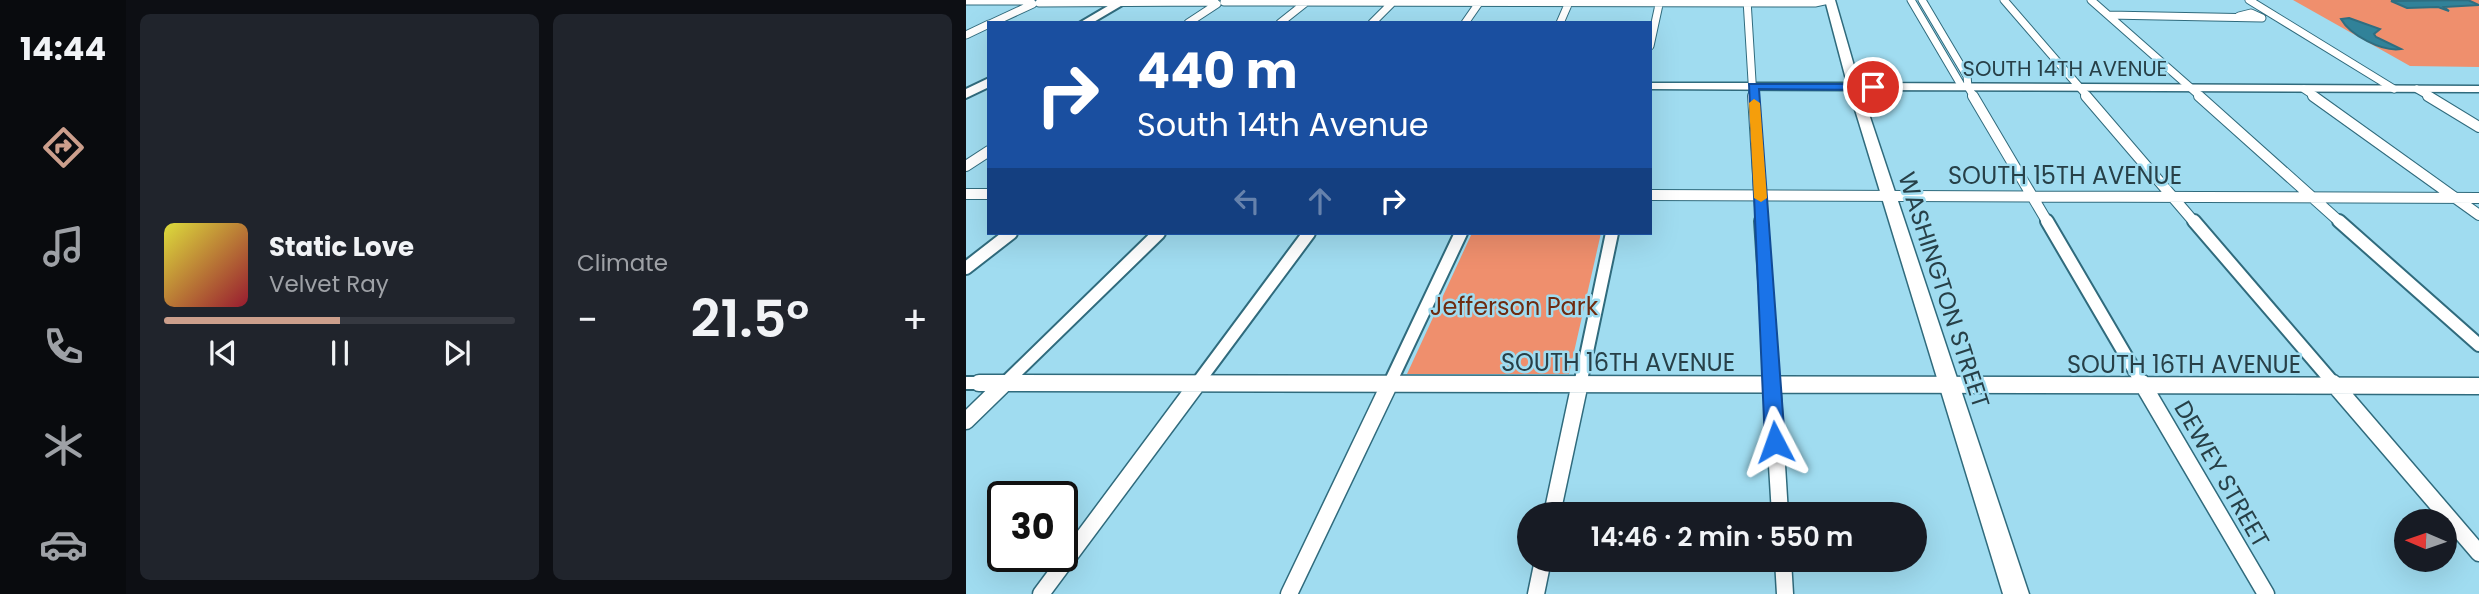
<!DOCTYPE html>
<html lang="en">
<head>
<meta charset="utf-8">
<style>
	:root { --surface:#171b24; --page:#20242c; --text:#f1f3f6; --muted:#9ea1a6; --line:#363941; --accent:#cc9f8c }
	body { margin:0; font-family:Poppins,sans-serif; background:var(--page); color:var(--text); height:100vh; display:flex; flex-direction:column; font-size:26px; white-space:nowrap }
	* { box-sizing:border-box; margin:0 }
	p { font-size:23px; color:var(--muted) }
	.icon { flex:none; width:38px; height:38px; fill:none; stroke:currentColor; stroke-width:2; stroke-linecap:round; stroke-linejoin:round }
	.map { position:relative; flex:1; overflow:hidden }
	.sheet { display:flex; flex-direction:column; gap:14px; padding:14px; background:#0d0f14; width:840px }
	.sheet>* { flex:none }
	.guide { position:absolute; left:21px; top:21px; width:665px; height:214px; border-radius:0px; box-shadow:0 7px 28px #0002; background:#1a4fa0; color:#fff; overflow:hidden }
	.needle { width:46px; rotate:272deg }
	.tools { position:absolute; left:1428px; top:509px; display:grid; gap:14px }
	.tools a { display:grid; place-items:center; width:63px; height:63px; border-radius:50%; background:var(--surface); box-shadow:0 7px 28px #0002; font-size:35px }
	.speed { position:absolute; left:21px; top:481px; display:flex; gap:14px; font-size:35px; font-weight:700; text-align:center }
	.speed>* { display:grid; place-content:center; width:91px; height:91px; border-radius:50%; background:var(--surface); box-shadow:0 7px 28px #0002; line-height:1 }
	.speed .limit { border:4px solid #111; border-radius:10px; background:#fff; color:#111 }
	.pin { position:absolute; display:grid; place-items:center; width:60px; height:60px; color:#fff; margin:-30px; border:4px solid #fff; border-radius:50%; box-shadow:0 2px 7px #0007 }
	.me { position:absolute; width:77px; margin:-38px; rotate:356deg; stroke-linejoin:round; filter:drop-shadow(0 0 5px #0008) }
	.turn { display:flex; align-items:center; gap:24px; height:147px; padding:0 35px; font-size:32px }
	.turn .icon { width:91px; height:91px; stroke-width:2.5 }
	.turn b { display:block; font-size:49px; line-height:60px }
	.lanes { display:flex; align-items:center; height:66px; padding:0 35px; background:#0003; justify-content:center; gap:35px; direction:ltr }
	.lanes .off { opacity:.35 }
	.big { font-size:52px; font-weight:600; line-height:1.1 }
	.sheet .card { flex:1; display:flex; flex-direction:column; justify-content:center; gap:10px; min-width:0; padding:0 24px; border-radius:10px; background:var(--page) }
	.song { display:flex; align-items:center; gap:21px }
	.cover { width:84px; height:84px; border-radius:10px; background:linear-gradient(135deg,hsl(60 70% 55%),hsl(350 70% 35%)) }
	.played { height:7px; border-radius:4px; background:linear-gradient(90deg,var(--accent) 50%,var(--line) 50%) }
	.keys { display:flex; justify-content:space-around; direction:ltr }
	.heat { display:flex; justify-content:space-between; align-items:center; font-size:38px; direction:ltr }
	.sheet .tiles { flex:1; display:grid; gap:14px; grid-template-columns:repeat(2,1fr) }
	.trip { position:absolute; left:551px; top:502px; width:410px; height:70px; border-radius:35px; background:var(--surface); box-shadow:0 7px 28px #0002; font-weight:600; line-height:70px; text-align:center }
	main { display:flex; flex:1; min-height:0 }
	.menu { display:flex; flex-direction:column; width:126px; justify-content:space-around; align-items:center; background:#090b0e; color:var(--muted) }
	.menu .icon { width:49px; height:49px }
	.menu .active { color:var(--accent) }
	.menu b { font-size:32px; color:var(--text) }
	.map>svg:first-child { display:block }
</style>
</head>
<body>
<main>
<nav class="menu">
<b>14:44</b>
<svg class="icon active" aria-label="directions" viewBox="0 0 24 24"><path d="M12 3l9 9-9 9-9-9zM9 14v-3h6M13 9l2 2-2 2"/></svg>
<svg class="icon" aria-label="music" viewBox="0 0 24 24"><path d="M9 18V5l10-2v13"/><circle cx="6" cy="18" r="3"/><circle cx="16" cy="16" r="3"/></svg>
<svg class="icon" aria-label="phone" viewBox="0 0 24 24"><path d="M5 4h4l2 5-3 2q2 4 5 5l2-3 5 2v4C11 20 4 13 5 4z"/></svg>
<svg class="icon" aria-label="climate" viewBox="0 0 24 24"><path d="M12 3v18M4 7l16 10M4 17L20 7"/></svg>
<svg class="icon" aria-label="car" viewBox="0 0 24 24"><path d="M5 17H2v-5l4-1 3-4h7l3 4 3 1v5h-3M9 17h6M6 11h13"/><circle cx="7" cy="17" r="2"/><circle cx="17" cy="17" r="2"/></svg>
</nav>
<section class="sheet">
<div class="tiles">
<div class="card">
<div class="song"><i class="cover"></i><div><b>Static Love</b><p>Velvet Ray</p></div></div>
<div class="played"></div>
<div class="keys"><svg class="icon" aria-label="previous" viewBox="0 0 24 24"><path d="M18 5L8 12l10 7zM5 5v14"/></svg><svg class="icon" aria-label="pause" viewBox="0 0 24 24"><path d="M8 5v14M16 5v14"/></svg><svg class="icon" aria-label="next" viewBox="0 0 24 24"><path d="M6 5l10 7-10 7zM19 5v14"/></svg></div>
</div>
<div class="card"><p>Climate</p>
<div class="heat"><a>−</a><b class="big">21.5°</b><a>+</a></div>
</div>
</div>
</section>
<div class="map">
<svg width="1513" height="594" viewBox="0 0 1513 594">
	<rect width="100%" height="100%" fill="#a0dcf0"/>
	<path fill="#ef8f6d" d="M1327,0H1513V67L1444,66Z
		M506,233H635L603,374H441Z"/>
	<path fill="#318299" stroke="#2e6e81" stroke-width="2" d="M1502,0L1513,5L1478,7L1483,11L1472,7L1441,8L1425,1Z
		M1383,18L1414,29L1408,34L1410,37L1435,49C1416,52 1384,35 1375,19Z"/>
	<g fill="none" stroke-linecap="round" stroke-linejoin="round">
		<g stroke="#306b7d" stroke-width="9">
			<path id="street-far3" d="M781,0L787,97
				M945,0L995,85L1002,87
				M956,0L1001,76L1002,87L1008,97
				M1038,0L1122,97
				M1125,0L1235,97
				M1283,0L1428,89
				M0,1H65
				M258,2L849,3L863,0
				M73,3L249,2
				M1142,15L1296,18L1285,13L1273,16
				M26,23L67,4
				M222,23L251,4
				M314,23L343,0
				M406,23L429,0
				M499,23L515,0
				M594,23L604,0
				M0,35L23,24
				M684,46L694,0
				M1338,89L1350,97
				M1451,89L1465,97"/>
		</g>
		<g stroke="#306b7d" stroke-width="12">
			<path id="street-far2" d="M787,96L795,223
				M1007,96L1082,223
				M1120,96L1229,223
				M1233,96L1375,223
				M1347,96L1513,215
				M1462,96L1513,127
				M0,166L23,151
				M0,194H23
				M684,195L1513,198"/>
		</g>
		<g stroke="#306b7d" stroke-width="16">
			<path id="street-far1" d="M795,221L806,385
				M1081,221L1177,385
				M1228,221L1369,385
				M1373,221L1513,345
				M0,268L45,233
				M0,383L896,385
				M37,385L193,233
				M230,385L343,233
				M423,385L495,233
				M614,385L646,233"/>
		</g>
		<g stroke="#306b7d" stroke-width="19">
			<path id="street" d="M13,383L1513,386
				M806,383L814,514
				M1176,383L1300,594
				M1367,383L1513,553
				M0,421L39,383
				M586,514L614,383
				M817,560L819,594
				M75,594L232,383
				M323,594L424,383
				M570,594L577,560"/>
		</g>
		<g stroke="#306b7d" stroke-width="3">
			<path id="secondary" d="M859,0H869L893,83L1513,86V92L895,90L1063,594H1037L883,90L684,89V83H881Z"/>
		</g>
		<g stroke="#306b7d" stroke-width="4">
			<path id="primary" d="M152,0H165L126,23H113Z
				M23,78V87L0,98V89Z"/>
		</g>
		<use href="#street-far3" stroke="#fff" stroke-width="7"/>
		<use href="#street-far2" stroke="#fff" stroke-width="10"/>
		<use href="#street-far1" stroke="#fff" stroke-width="12"/>
		<use href="#street" stroke="#fff" stroke-width="16"/>
		<use href="#secondary" fill="#fff" fill-rule="evenodd"/>
		<use href="#primary" fill="#fff" fill-rule="evenodd"/>
	</g>
	<path fill="#1a73e8" stroke="#114b97" stroke-width="2" d="M783,84H907L912,87L907,90L793,89L819,442L809,449L799,442Z"/>
	<path fill="#f59e0b" d="M788,99L794,103L801,198L795,202L788,198L783,103Z"/>
	<g text-anchor="middle" dominant-baseline="central" stroke-width="5" stroke-linejoin="round" paint-order="stroke">
		<g font-size="21" fill="#274048" stroke="#a0dcf0">
			<text x="1099" y="68">SOUTH 14TH AVENUE</text>
		</g>
		<g font-size="24" fill="#274048" stroke="#a0dcf0">
			<text x="1099" y="175">SOUTH 15TH AVENUE</text>
			<text transform="translate(978 290) rotate(72)">WASHINGTON STREET</text>
			<text x="652" y="362">SOUTH 16TH AVENUE</text>
			<text x="1218" y="364">SOUTH 16TH AVENUE</text>
			<text transform="translate(1256 474) rotate(60)">DEWEY STREET</text>
		</g>
		<g font-size="24" fill="#6e2b10" stroke="#a0dcf0">
			<text x="548" y="306">Jefferson Park</text>
		</g>
	</g>
</svg>
<div class="tools">
<a><svg class="needle" viewBox="-14 -14 28 28"><path d="M0-13l5 13h-10z" fill="#e53935"/><path d="M0 13l5-13h-10z" fill="#9ea1a6"/></svg></a>
</div>
<div class="speed"><div class="limit">30</div></div>
<div class="pin" style="left:907px;top:87px;background:#d93025"><svg class="icon" aria-label="arrive" viewBox="0 0 24 24"><path d="M6 21V4h12l-3 4 3 4H6"/></svg></div>
<svg class="me" style="left:809px;top:442px" viewBox="-20 -20 40 40"><path d="M0-17L14 15 0 8-14 15z" fill="#1a73e8" stroke="#fff" stroke-width="4"/></svg>
<div class="trip">14:46 · 2 min · 550 m</div>
<div class="guide">
<div class="turn"><svg class="icon" aria-label="right" viewBox="0 0 24 24"><path d="M7 20v-9h11M14 6l5 5-5 5"/></svg><div><b>440 m</b>South 14th Avenue</div></div>
<div class="lanes"><svg class="icon off" aria-label="left" viewBox="0 0 24 24"><path d="M17 20v-9H6M10 6l-5 5 5 5"/></svg><svg class="icon off" aria-label="ahead" viewBox="0 0 24 24"><path d="M12 20V5M6 11l6-6 6 6"/></svg><svg class="icon" aria-label="right" viewBox="0 0 24 24"><path d="M7 20v-9h11M14 6l5 5-5 5"/></svg></div>
</div>
</div>
</main>
</body>
</html>
